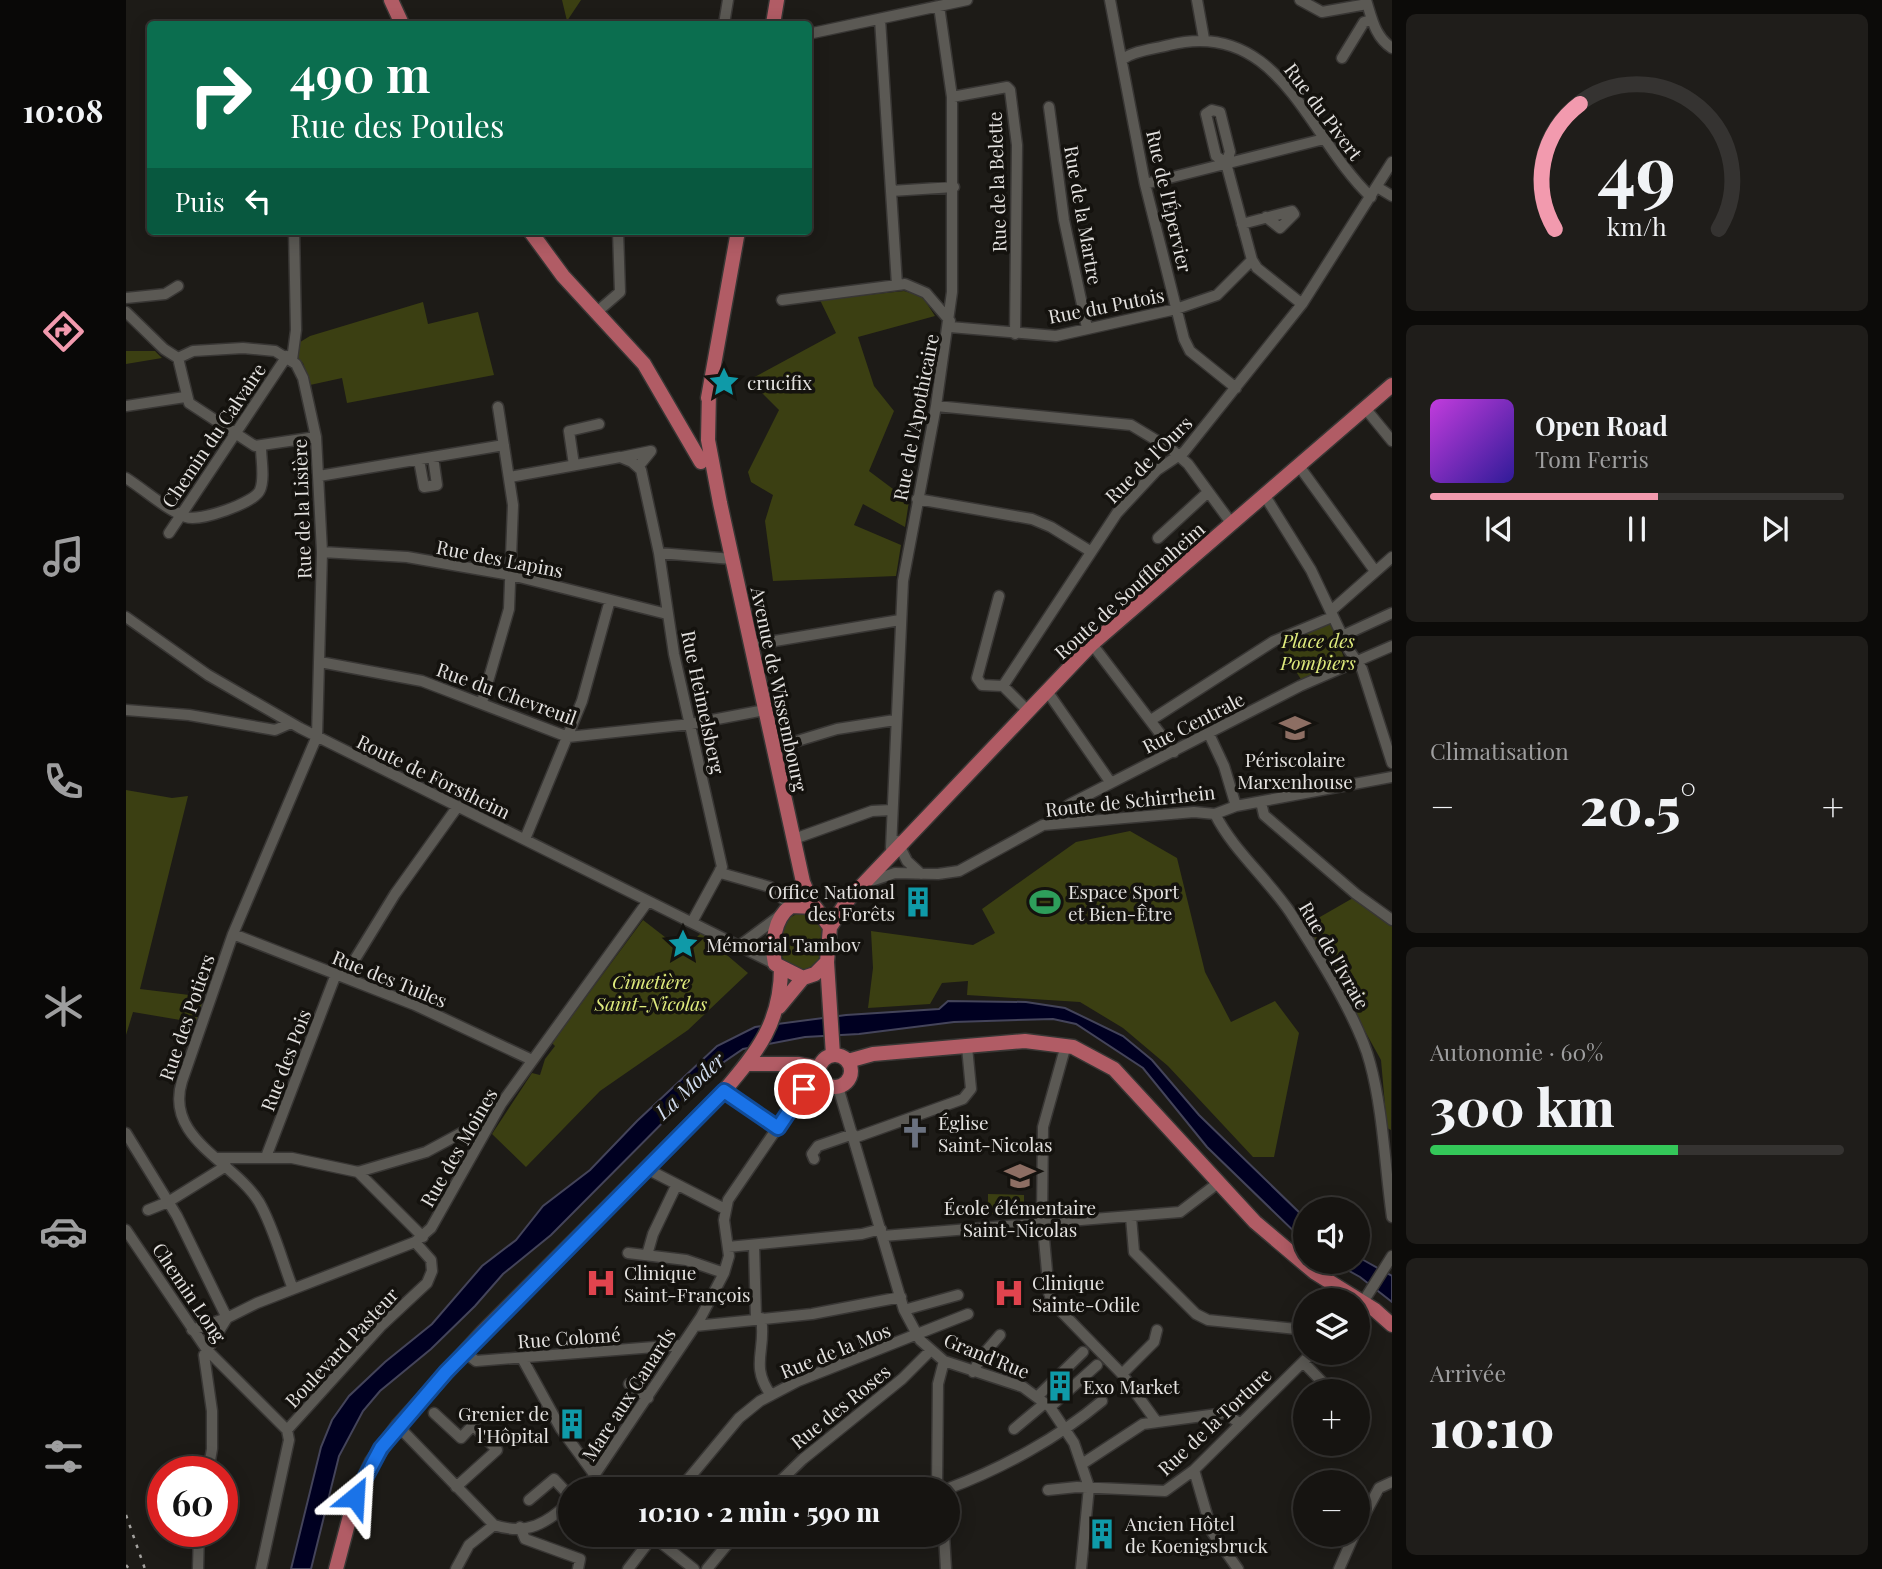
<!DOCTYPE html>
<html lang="fr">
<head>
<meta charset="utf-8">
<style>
	:root { --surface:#161411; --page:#1f1d1a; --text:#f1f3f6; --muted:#9e9e9f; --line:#353331; --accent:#f29aae }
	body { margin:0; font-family:"Playfair Display",serif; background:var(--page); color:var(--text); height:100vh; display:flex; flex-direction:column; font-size:26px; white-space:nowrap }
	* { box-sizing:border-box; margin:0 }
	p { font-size:23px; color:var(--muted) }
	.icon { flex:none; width:38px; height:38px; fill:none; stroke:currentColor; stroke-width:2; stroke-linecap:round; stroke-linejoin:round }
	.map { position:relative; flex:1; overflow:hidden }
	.panel { display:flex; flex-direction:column; gap:14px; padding:14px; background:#0c0b09; width:490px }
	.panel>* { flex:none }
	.guide { position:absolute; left:21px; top:21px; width:665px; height:214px; border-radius:7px; box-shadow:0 4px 18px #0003,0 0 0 2px var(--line); background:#0b6e4f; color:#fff; overflow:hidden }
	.controls { position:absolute; left:1167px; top:1197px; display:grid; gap:14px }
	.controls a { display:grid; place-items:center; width:77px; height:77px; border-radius:50%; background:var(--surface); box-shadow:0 4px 18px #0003,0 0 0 2px var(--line); font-size:35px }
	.speed { position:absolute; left:21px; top:1456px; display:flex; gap:14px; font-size:35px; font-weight:700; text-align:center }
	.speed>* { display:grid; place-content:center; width:91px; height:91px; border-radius:50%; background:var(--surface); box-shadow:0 4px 18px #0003,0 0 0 2px var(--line); line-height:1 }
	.speed .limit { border:10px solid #d22; background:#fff; color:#111 }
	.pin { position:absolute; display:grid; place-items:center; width:60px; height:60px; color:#fff; margin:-30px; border:4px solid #fff; border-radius:50%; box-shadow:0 2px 7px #0007 }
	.me { position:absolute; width:77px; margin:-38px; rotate:27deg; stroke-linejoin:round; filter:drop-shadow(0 0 5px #0008) }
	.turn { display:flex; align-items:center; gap:24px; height:147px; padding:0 28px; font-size:32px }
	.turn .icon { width:91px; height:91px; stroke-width:2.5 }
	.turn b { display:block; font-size:49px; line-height:60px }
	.then { display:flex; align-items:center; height:66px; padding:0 28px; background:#0003; gap:14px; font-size:26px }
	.big { font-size:52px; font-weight:800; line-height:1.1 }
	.panel .card { flex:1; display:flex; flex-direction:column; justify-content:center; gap:10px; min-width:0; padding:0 24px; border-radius:10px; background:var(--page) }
	.panel .dial { align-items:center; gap:0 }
	.dial svg { height:182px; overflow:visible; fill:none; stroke:var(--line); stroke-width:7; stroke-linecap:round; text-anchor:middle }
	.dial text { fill:var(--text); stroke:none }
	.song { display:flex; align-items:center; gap:21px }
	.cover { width:84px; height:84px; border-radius:10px; background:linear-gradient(135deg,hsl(290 70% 55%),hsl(250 70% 35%)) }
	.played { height:7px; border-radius:4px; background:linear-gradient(90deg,var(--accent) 55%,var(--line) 55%) }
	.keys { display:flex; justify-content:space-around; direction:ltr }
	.heat { display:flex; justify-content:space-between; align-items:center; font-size:38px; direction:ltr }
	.charge { height:10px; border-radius:5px; background:linear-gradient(90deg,#34c759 60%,var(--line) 0) }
	.trip { position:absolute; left:432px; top:1477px; width:402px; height:70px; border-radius:35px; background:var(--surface); box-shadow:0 4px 18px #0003,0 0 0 2px var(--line); font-weight:800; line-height:70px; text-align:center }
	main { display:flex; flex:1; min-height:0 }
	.tab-bar { display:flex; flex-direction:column; width:126px; justify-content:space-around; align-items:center; background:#090807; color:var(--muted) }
	.tab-bar .icon { width:49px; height:49px }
	.tab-bar .on { color:var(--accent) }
	.tab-bar b { font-size:32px; color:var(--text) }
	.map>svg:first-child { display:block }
</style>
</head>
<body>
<main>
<nav class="tab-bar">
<b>10:08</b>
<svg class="icon on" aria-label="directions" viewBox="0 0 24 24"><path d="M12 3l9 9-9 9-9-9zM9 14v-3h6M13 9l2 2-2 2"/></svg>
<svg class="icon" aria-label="music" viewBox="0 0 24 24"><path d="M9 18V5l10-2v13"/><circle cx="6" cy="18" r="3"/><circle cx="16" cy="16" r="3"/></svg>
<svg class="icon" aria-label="phone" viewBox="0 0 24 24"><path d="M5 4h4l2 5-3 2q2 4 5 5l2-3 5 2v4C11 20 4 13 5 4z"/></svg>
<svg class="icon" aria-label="climate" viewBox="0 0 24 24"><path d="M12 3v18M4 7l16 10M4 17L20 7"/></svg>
<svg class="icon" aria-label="car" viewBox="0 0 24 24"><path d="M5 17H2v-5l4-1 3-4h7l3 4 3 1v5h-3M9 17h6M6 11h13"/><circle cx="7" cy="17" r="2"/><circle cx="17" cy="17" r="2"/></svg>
<svg class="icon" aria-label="filters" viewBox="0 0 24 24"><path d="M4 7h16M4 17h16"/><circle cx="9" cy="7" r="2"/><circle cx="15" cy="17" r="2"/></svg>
</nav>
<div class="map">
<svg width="1266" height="1569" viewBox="0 0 1266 1569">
	<rect width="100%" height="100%" fill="#1d1b17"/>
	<path fill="#3b3f12" d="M436,0H455L441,21Z
		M778,291L796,296L809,316L732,337L748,386L768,411L743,471L783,501L779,527L737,504L728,525L775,545L770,576L647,581L639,521L647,495L625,482L622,472L653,410L623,380L710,333L694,300Z
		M297,302L302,324L352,312L368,375L221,403L216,378L184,385L177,363L161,350L184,336Z
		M0,351H29L36,358L0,364Z
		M1204,623L1219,660L1176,681L1154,646Z
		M0,790L46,798L62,796L14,989L80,997L72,1023L7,1012L0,1035Z
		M1004,831L1051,858L1079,972L1105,1022L1149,1001L1173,1033L1148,1157H1127L1042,1066L997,1028L954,1002L841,995L842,981L816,983L804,1004L742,1008L747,968L745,931L847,945L869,933L856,909L950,842Z
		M1227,898L1266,926L1265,1130L1261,1128L1255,1060L1180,925Z
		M674,912L689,916L697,927C696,945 699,963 678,970L660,964L653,950L658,921Z
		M517,920L557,951L575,933L622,973L562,1030L474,1091L400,1167L366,1134L406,1073L414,1075L419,1059L429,1046L426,1043Z
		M862,1194L898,1195V1214H862Z"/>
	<path fill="#000021" stroke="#44445a" stroke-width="2" d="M822,1001L900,1002L939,1008L997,1036L1026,1060L1073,1115L1179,1218V1242L1081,1147L1017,1068L950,1024L927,1019L828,1022L733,1034L679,1037L617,1049L595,1064L425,1235L377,1274L349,1306L305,1349L254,1391L237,1411L213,1456L185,1569H165L195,1447L206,1420L223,1396L259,1362L306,1324L356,1266L390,1240L417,1206L464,1170L511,1121L591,1046L629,1027L720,1015L813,1009Z
		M1232,1257L1266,1276V1302L1234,1277L1207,1262H1232Z"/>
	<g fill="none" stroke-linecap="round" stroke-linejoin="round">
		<g stroke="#383634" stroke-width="13">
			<path id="minor" d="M984,0L1019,184L1058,339L1064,351L1110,388
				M1071,0L1078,39
				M1174,0L1196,12L1241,4
				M1240,0C1246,19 1249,37 1266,48
				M754,19L771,285
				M598,24L602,0
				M682,34L841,0
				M1216,58L1238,22L1246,20
				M997,59C1009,50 1029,49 1043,45C1154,17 1181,137 1245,197
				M826,97L881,87L884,90L891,145L889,334
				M923,107L938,220L961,328
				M1086,110L1094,112L1104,152L1100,163L1090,156L1080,114Z
				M1100,163L1126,260L1131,268L1176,304
				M1019,184L1198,139
				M1251,187L1266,196
				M765,191L828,187
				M1116,224L1166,211L1168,214L1154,228L1140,217
				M0,298L39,294L52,286
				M656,300L779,284L800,293L824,321
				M472,311L494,292L492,231
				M0,312L38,349L52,358L63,403L129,446L190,437
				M824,327L930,336L1050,309L1091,295L1126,260
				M52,358L67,351L117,348L149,351L170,364L177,378L190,437L196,552L191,736L107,934L56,1081C38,1139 108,1161 133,1202C148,1228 156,1261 167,1289
				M166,360L170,330L168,231
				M0,406L59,397
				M810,406L1005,425L1045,449L1062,464L1106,524
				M1239,408L1266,441
				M496,457L525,451L512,467
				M293,460L298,487L311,485L307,457
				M448,465L443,431L473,424
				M1173,466L1249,571
				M193,476L378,445
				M384,477L494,457L506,462L515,470L533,553
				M0,478C19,490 39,509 60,517C73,522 129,503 134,490C139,478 135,460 135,447
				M1139,496L1185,570L1223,650L1236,669L1266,763
				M791,499L906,519L925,527L964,551
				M43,533L161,356
				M1032,538L1081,493
				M196,552L281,557L385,575L541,614
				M873,596L851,678L856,685L877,686
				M1206,610L1266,557
				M0,617L82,675L174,728L649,964
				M1216,636L1266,613
				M966,644L1048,752
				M625,645L774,620
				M194,662L296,681L442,737L565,724L639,710
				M921,691L985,783
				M356,702L383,609L387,505L372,407
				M0,710L63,715L149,730L165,723
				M902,711L877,686L991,513L1031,470L1058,452L1176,304L1266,162
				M1025,720L1148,641L1206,617
				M1083,734L1098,766L1110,806
				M648,748L711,729L769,720
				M1135,802L1138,815L1230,894L1266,920
				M1089,814C1107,850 1141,878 1164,912C1189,950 1233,1020 1244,1063C1257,1110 1259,1168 1266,1217
				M928,824L937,809L944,804L1174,686L1266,646
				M399,839L456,701L484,600
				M668,839L746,811L766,810
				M771,841L781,861L795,874
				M767,853L765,848L777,581L810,406L826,292V97L813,6
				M594,870L598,874L644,887L665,906
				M742,882L769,873L812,874L833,871L917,825L1068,812L1089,814L1110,806L1266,777
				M566,922L596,867L548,654L533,553L606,559
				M107,934L289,1005L406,1060
				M613,946L652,917
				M218,977L269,894L332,806
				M940,1045L917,1127L916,1217L923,1293L926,1302L996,1374L1030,1421
				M712,1087L778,1310L794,1340L818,1361L897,1387L924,1407L948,1443L963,1487L955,1569
				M598,1091L651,1128
				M0,1133L51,1216L101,1318L131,1303L289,1242L305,1228L375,1104L522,901
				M728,1138L837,1099L845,1089L841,1047
				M140,1157L210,974
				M90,1158H166L232,1172L297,1237
				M688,1159L686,1154L692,1146L727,1134
				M521,1169L599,1209
				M232,1172L300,1152L367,1116
				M22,1210L42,1202L100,1166
				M1005,1217L1008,1252L1070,1314L1082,1320L1180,1330
				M0,1230L81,1350L161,1430
				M757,1236L1054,1212L1092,1183
				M628,1245L630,1318
				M602,1247L736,1234L755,1229
				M502,1253L560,1260L598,1273
				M521,1255L527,1234L550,1186
				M778,1310L832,1295
				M1232,1310L1266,1256
				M635,1318C641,1349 623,1365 645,1395
				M569,1326L686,1314L775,1297
				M66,1330L101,1318L78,1355L86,1411V1449L82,1472
				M338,1352L350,1361L554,1345
				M396,1358L435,1429L479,1489
				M1177,1362L1205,1391
				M847,1372L855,1357L874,1335
				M996,1374L1028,1342L1031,1330
				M503,1384L522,1398
				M912,1396L957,1352
				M924,1407L971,1365
				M308,1413L335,1438L347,1425L371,1450L330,1487
				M272,1426L368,1525
				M888,1429L919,1403
				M956,1464L1017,1424L1099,1413L1113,1423
				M1068,1470L1086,1532L1112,1569
				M459,1489L575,1317L598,1273L603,1256L598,1220L602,1200L680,1086L694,1078
				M554,1489L613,1418L634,1401L672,1381L842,1314
				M646,1489L677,1459L776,1379L804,1351
				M811,1489L812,1384L818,1361
				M821,1489C875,1469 932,1438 976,1401
				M922,1490L951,1487L1039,1491L1068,1470L1186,1353
				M403,1500L428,1479L444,1496
				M368,1525C401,1536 421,1523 444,1502
				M394,1527L399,1539L454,1559L452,1569
				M1232,1527L1253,1488L1266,1482
				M525,1535L568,1569
				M818,1535L820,1569
				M72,1569L73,1531
				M135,1569L163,1440L161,1430L256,1325L301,1283L306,1271L305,1260L289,1242
				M330,1569L343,1545L368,1525
				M502,1569L528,1535
				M581,1569L609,1535
				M1213,1569L1228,1535"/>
		</g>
		<g stroke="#383634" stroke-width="17">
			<path id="major" d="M265,0L276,24
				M647,24L651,0
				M404,231L437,276L518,364L575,462
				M583,392L582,440L594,503L677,882L687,906
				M582,398L612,231
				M704,927L722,900L966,644L1266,385
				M701,962L689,974L677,978L649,964C645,944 648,918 665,906L689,907L704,927L701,962L707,1055
				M653,1007L677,978
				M693 1071a16 16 0 1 1 32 0a16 16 0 1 1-32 0Z
				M722,1061L747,1054L899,1041L947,1047L988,1069L1129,1222L1188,1272L1249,1310L1266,1325
				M621,1064H672L693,1068
				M210,1569L229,1497L246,1462L272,1426L357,1332L598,1091C632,1051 655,1022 655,968"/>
		</g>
		<use href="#minor" stroke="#5b5954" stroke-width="10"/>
		<use href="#major" stroke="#b15c65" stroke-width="14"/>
		<path stroke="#a4a29f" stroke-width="2.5" stroke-dasharray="3.5 7" stroke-linecap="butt" d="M0,1515L19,1569
			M0,1565L3,1569"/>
	</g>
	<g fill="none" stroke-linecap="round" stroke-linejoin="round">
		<g stroke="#114b97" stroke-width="18">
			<path id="route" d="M229,1497L255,1448L320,1372L598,1091L652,1128L678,1089"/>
		</g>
		<use href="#route" stroke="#1a73e8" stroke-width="12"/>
	</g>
	<defs>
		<g id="sight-bare" transform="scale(2.415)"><path d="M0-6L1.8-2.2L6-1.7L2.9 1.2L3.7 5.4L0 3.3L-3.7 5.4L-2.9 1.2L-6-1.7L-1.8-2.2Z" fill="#0f9aa8" stroke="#14120e" stroke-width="2.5" paint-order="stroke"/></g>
		<g id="school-bare" transform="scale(2.415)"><path d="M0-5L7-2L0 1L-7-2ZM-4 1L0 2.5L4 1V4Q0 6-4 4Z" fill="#8d6e63" stroke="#14120e" stroke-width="2.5" paint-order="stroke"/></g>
		<g id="building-bare" transform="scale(2.415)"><path d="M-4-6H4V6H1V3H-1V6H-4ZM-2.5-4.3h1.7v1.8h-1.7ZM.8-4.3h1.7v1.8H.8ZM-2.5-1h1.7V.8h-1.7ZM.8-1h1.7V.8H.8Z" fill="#0f9aa8" stroke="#14120e" stroke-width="2.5" paint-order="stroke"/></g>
		<g id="stadium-bare" transform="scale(2.415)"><path d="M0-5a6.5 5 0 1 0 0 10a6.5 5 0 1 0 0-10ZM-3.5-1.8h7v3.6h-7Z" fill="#2e9e5b" stroke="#14120e" stroke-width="2.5" paint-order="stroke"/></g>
		<g id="church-bare" transform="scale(2.415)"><path d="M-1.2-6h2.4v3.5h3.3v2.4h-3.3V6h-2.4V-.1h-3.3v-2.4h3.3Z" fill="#6b7280" stroke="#14120e" stroke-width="2.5" paint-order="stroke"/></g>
		<g id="hospital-bare" transform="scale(2.415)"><path d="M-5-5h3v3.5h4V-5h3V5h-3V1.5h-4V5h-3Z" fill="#e0444e" stroke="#14120e" stroke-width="2.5" paint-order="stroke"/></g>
	</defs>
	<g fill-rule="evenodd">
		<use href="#sight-bare" x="598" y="382"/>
		<use href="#school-bare" x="1169" y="728"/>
		<use href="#building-bare" x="792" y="902"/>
		<use href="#stadium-bare" x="919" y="902"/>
		<use href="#sight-bare" x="557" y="944"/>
		<use href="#church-bare" x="789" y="1133"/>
		<use href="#school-bare" x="894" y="1176"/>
		<use href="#hospital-bare" x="475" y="1283"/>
		<use href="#hospital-bare" x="883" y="1293"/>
		<use href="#building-bare" x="934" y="1386"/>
		<use href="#building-bare" x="446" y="1424"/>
		<use href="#building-bare" x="976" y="1534"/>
	</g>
	<g text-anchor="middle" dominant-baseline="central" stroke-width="7" stroke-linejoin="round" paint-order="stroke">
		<g font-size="19" fill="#e4e2e0" stroke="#14120e">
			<text transform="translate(1198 111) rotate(53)">Rue du Pivert</text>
			<text transform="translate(870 182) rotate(-92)">Rue de la Belette</text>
			<text transform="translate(1044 201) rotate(77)">Rue de l'Épervier</text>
			<text transform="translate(958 215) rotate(80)">Rue de la Martre</text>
			<text transform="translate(980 305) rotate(-11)">Rue du Putois</text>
			<text transform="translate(789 417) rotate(-79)">Rue de l'Apothicaire</text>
			<text transform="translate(87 435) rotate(-56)">Chemin du Calvaire</text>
			<text transform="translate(1022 459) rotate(-45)">Rue de l'Ours</text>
			<text transform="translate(175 509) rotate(-92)">Rue de la Lisière</text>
			<text transform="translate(374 558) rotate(11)">Rue des Lapins</text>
			<text transform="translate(1003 590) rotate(-42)">Route de Soufflenheim</text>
			<text transform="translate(654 689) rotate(78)">Avenue de Wissembourg</text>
			<text transform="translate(381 693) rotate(20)">Rue du Chevreuil</text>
			<text transform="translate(578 702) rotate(78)">Rue Heimelsberg</text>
			<text transform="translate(1067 722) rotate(-27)">Rue Centrale</text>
			<text transform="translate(308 776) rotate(26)">Route de Forstheim</text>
			<text transform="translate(1004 800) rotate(-6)">Route de Schirrhein</text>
			<text transform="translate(1209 955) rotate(60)">Rue de l'Ivraie</text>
			<text transform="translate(264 978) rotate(22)">Rue des Tuiles</text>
			<text transform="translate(60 1017) rotate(-71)">Rue des Potiers</text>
			<text transform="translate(159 1060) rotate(-69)">Rue des Pois</text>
			<text transform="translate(332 1147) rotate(-60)">Rue des Moines</text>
			<text transform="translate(64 1292) rotate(56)">Chemin Long</text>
			<text transform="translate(443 1337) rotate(-4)">Rue Colomé</text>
			<text transform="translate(215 1347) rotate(-47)">Boulevard Pasteur</text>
			<text transform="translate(709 1350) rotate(-22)">Rue de la Mos</text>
			<text transform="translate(861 1355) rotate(22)">Grand'Rue</text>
			<text transform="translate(502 1394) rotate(-57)">Mare aux Canards</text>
			<text transform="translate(714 1406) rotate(-39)">Rue des Roses</text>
			<text transform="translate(1088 1421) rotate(-43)">Rue de la Torture</text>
		</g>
		<g font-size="19" fill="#e4e2e0" stroke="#14120e" text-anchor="start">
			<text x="621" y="382">crucifix</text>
			<text x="1169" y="759" text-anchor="middle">Périscolaire<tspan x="1169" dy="22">Marxenhouse</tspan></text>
			<text x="769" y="891" text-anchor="end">Office National<tspan x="769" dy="22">des Forêts</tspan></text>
			<text x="942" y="891">Espace Sport<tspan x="942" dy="22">et Bien-Être</tspan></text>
			<text x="580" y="944">Mémorial Tambov</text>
			<text x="812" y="1122">Église<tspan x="812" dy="22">Saint-Nicolas</tspan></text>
			<text x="894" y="1207" text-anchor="middle">École élémentaire<tspan x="894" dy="22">Saint-Nicolas</tspan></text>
			<text x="498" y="1272">Clinique<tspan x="498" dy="22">Saint-François</tspan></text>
			<text x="906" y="1282">Clinique<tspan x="906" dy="22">Sainte-Odile</tspan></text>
			<text x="957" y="1386">Exo Market</text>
			<text x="423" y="1413" text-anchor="end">Grenier de<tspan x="423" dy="22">l'Hôpital</tspan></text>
			<text x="999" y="1523">Ancien Hôtel<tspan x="999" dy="22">de Koenigsbruck</tspan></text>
		</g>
		<g font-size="19" font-style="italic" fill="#dfeb7d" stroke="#14120e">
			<text x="1192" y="640">Place des<tspan x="1192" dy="22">Pompiers</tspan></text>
			<text x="525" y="981">Cimetière<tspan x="525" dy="22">Saint-Nicolas</tspan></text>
		</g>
		<g font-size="21" font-style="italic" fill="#d1dcee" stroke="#14120e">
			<text transform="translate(563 1085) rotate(-43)">La Moder</text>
		</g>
	</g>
</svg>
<div class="controls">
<a><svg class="icon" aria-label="sound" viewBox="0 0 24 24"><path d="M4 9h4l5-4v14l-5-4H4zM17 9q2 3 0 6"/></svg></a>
<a><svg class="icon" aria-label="layers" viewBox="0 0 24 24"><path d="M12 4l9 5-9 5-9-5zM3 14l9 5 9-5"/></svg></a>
<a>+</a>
<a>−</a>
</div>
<div class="speed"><div class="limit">60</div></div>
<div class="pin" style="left:678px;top:1089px;background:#d93025"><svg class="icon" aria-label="arrive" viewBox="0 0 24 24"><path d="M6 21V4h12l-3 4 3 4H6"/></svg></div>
<svg class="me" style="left:229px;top:1497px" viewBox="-20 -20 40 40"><path d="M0-17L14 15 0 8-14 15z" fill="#1a73e8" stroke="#fff" stroke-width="4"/></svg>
<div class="trip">10:10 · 2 min · 590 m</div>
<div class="guide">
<div class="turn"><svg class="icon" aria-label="right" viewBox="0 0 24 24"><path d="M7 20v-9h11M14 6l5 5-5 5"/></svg><div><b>490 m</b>Rue des Poules</div></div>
<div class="then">Puis<svg class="icon" aria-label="left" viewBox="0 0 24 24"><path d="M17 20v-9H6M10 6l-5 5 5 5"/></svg></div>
</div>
</div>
<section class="panel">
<div class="card dial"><svg viewBox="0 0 100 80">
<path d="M14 69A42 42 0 1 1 86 69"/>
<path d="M14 69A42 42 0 0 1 25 14" stroke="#f29aae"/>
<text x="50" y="56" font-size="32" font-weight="700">49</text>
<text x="50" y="72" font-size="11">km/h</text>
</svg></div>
<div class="card">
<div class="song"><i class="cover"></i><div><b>Open Road</b><p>Tom Ferris</p></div></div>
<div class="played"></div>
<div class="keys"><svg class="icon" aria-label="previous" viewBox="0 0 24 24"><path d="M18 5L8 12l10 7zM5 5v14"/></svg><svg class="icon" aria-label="pause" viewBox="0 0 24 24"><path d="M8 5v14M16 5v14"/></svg><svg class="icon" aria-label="next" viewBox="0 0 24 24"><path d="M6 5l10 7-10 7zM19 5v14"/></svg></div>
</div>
<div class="card"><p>Climatisation</p>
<div class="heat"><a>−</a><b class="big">20.5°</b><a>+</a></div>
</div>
<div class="card"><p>Autonomie · 60%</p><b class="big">300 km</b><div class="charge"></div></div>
<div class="card"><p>Arrivée</p><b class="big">10:10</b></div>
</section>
</main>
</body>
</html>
